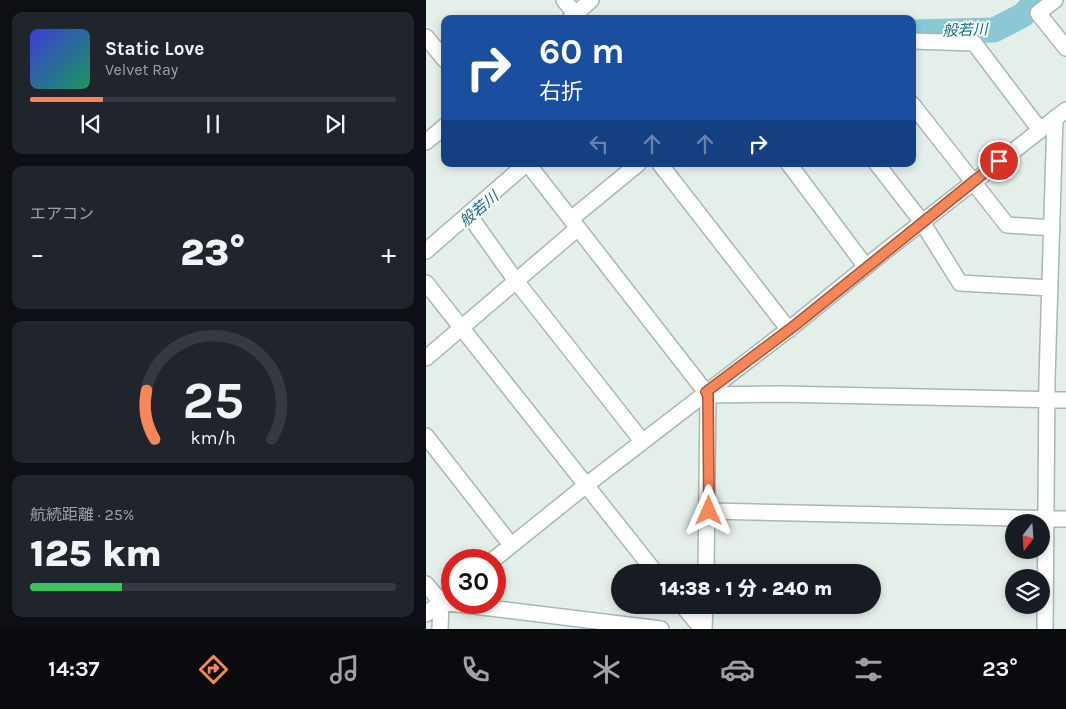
<!DOCTYPE html>
<html lang="ja">
<head>
<meta charset="utf-8">
<style>
	:root { --surface:#171b24; --page:#20242c; --text:#f1f3f6; --muted:#9ea1a6; --line:#363941; --accent:#f88659 }
	body { margin:0; font-family:Karla,"Noto Sans JP",sans-serif; background:var(--page); color:var(--text); height:100vh; display:flex; flex-direction:column; font-size:19px; white-space:nowrap }
	* { box-sizing:border-box; margin:0 }
	p { font-size:16px; color:var(--muted) }
	.icon { flex:none; width:28px; height:28px; fill:none; stroke:currentColor; stroke-width:2; stroke-linecap:round; stroke-linejoin:round }
	.map { position:relative; flex:1; overflow:hidden }
	.details { display:flex; flex-direction:column; gap:12px; padding:12px; background:#0d0f14; width:426px }
	.details>* { flex:none }
	.top-card { position:absolute; left:15px; top:15px; width:475px; height:152px; border-radius:10px; box-shadow:0 2px 8px #0003; background:#1a4fa0; color:#fff; overflow:hidden }
	.needle { width:32px; rotate:197deg }
	.controls { position:absolute; left:579px; top:514px; display:grid; gap:10px }
	.controls a { display:grid; place-items:center; width:45px; height:45px; border-radius:50%; background:var(--surface); box-shadow:0 2px 8px #0003; font-size:25px }
	.speed { position:absolute; left:15px; top:549px; display:flex; gap:10px; font-size:25px; font-weight:700; text-align:center }
	.speed>* { display:grid; place-content:center; width:65px; height:65px; border-radius:50%; background:var(--surface); box-shadow:0 2px 8px #0003; line-height:1 }
	.speed .limit { border:8px solid #d22; background:#fff; color:#111 }
	.pin { position:absolute; display:grid; place-items:center; width:42px; height:42px; color:#fff; margin:-21px; border:2px solid #fff; border-radius:50%; box-shadow:0 1px 5px #0007 }
	.me { position:absolute; width:55px; margin:-28px; rotate:0deg; stroke-linejoin:round; filter:drop-shadow(0 0 4px #0008) }
	.turn { display:flex; align-items:center; gap:18px; height:105px; padding:0 15px; font-size:22px }
	.turn .icon { width:65px; height:65px; stroke-width:2.5 }
	.turn b { display:block; font-size:35px; line-height:42px }
	.lanes { display:flex; align-items:center; height:48px; padding:0 15px; background:#0003; justify-content:center; gap:25px; direction:ltr }
	.lanes .off { opacity:.35 }
	.big { font-size:38px; font-weight:800; line-height:1.1 }
	.details .tile { flex:1; display:flex; flex-direction:column; justify-content:center; gap:8px; min-width:0; padding:0 18px; border-radius:10px; background:var(--page) }
	.details .dial { align-items:center; gap:0 }
	.dial svg { height:130px; overflow:visible; fill:none; stroke:var(--line); stroke-width:7; stroke-linecap:round; text-anchor:middle }
	.dial text { fill:var(--text); stroke:none }
	.song { display:flex; align-items:center; gap:15px }
	.cover { width:60px; height:60px; border-radius:8px; background:linear-gradient(135deg,hsl(240 70% 55%),hsl(150 70% 35%)) }
	.played { height:5px; border-radius:2px; background:linear-gradient(90deg,var(--accent) 20%,var(--line) 20%) }
	.keys { display:flex; justify-content:space-around; direction:ltr }
	.heat { display:flex; justify-content:space-between; align-items:center; font-size:28px; direction:ltr }
	.charge { height:8px; border-radius:4px; background:linear-gradient(90deg,#34c759 25%,var(--line) 0) }
	.trip { position:absolute; left:185px; top:564px; width:270px; height:50px; border-radius:25px; background:var(--surface); box-shadow:0 2px 8px #0003; font-weight:800; line-height:50px; text-align:center }
	.menu { display:flex; height:80px; justify-content:space-around; align-items:center; background:#090b0e; color:var(--muted) }
	.menu .icon { width:35px; height:35px }
	.menu .on { color:var(--accent) }
	.menu b { font-size:22px; color:var(--text) }
	main { display:flex; flex:1; min-height:0 }
	.map>svg:first-child { display:block }
</style>
</head>
<body>
<main>
<section class="details">
<div class="tile">
<div class="song"><i class="cover"></i><div><b>Static Love</b><p>Velvet Ray</p></div></div>
<div class="played"></div>
<div class="keys"><svg class="icon" aria-label="previous" viewBox="0 0 24 24"><path d="M18 5L8 12l10 7zM5 5v14"/></svg><svg class="icon" aria-label="pause" viewBox="0 0 24 24"><path d="M8 5v14M16 5v14"/></svg><svg class="icon" aria-label="next" viewBox="0 0 24 24"><path d="M6 5l10 7-10 7zM19 5v14"/></svg></div>
</div>
<div class="tile"><p>エアコン</p>
<div class="heat"><a>−</a><b class="big">23°</b><a>+</a></div>
</div>
<div class="tile dial"><svg viewBox="0 0 100 80">
<path d="M14 69A42 42 0 1 1 86 69"/>
<path d="M14 69A42 42 0 0 1 9 39" stroke="#f88659"/>
<text x="50" y="56" font-size="32" font-weight="700">25</text>
<text x="50" y="72" font-size="11">km/h</text>
</svg></div>
<div class="tile"><p>航続距離 · 25%</p><b class="big">125 km</b><div class="charge"></div></div>
</section>
<div class="map">
<svg width="640" height="629" viewBox="0 0 640 629">
	<rect width="100%" height="100%" fill="#e5efea"/>
	<g fill="none" stroke-linecap="round" stroke-linejoin="round">
		<path stroke="#8bc7d5" stroke-width="25" d="M486,32L568,30L597,15L612,0"/>
		<g stroke="#a7b8b2" stroke-width="18">
			<path id="minor" d="M138,0L149,14
				M629,0L612,13L640,48
				M144,19L165,0
				M0,37L19,60
				M486,41L548,43L614,130
				M486,104L581,225L626,228
				M0,142L19,126
				M102,164L282,395L280,572
				M234,164L363,330
				M363,164L440,267
				M451,164L496,222L534,283L624,288
				M43,215L90,281L216,441
				M145,219L212,164
				M0,251L100,164
				M0,283L229,572
				M0,358L152,228
				M282,395L353,394L640,400
				M0,436L85,545
				M283,511L640,519
				M67,560L159,486L367,326L458,252L640,110
				M0,584L15,602L235,629
				M256,605L276,629
				M0,614L26,593
				M14,629L15,602
				M278,629L279,605
				M619,629L621,379L629,118"/>
		</g>
		<use href="#minor" stroke="#fff" stroke-width="15"/>
	</g>
	<g fill="none" stroke-linecap="round" stroke-linejoin="round">
		<g stroke="#a1573a" stroke-width="12">
			<path id="route" d="M283,511L282,395L280,392L368,326L573,161"/>
		</g>
		<use href="#route" stroke="#f88659" stroke-width="9"/>
	</g>
	<g text-anchor="middle" dominant-baseline="central" stroke-width="4" stroke-linejoin="round" paint-order="stroke">
		<g font-size="15" font-style="italic" fill="#196c81" stroke="#f6faf8">
			<text transform="translate(539 30) rotate(-2)">般若川</text>
			<text transform="translate(53 209) rotate(-40)">般若川</text>
		</g>
	</g>
</svg>
<div class="controls">
<a><svg class="needle" viewBox="-14 -14 28 28"><path d="M0-13l5 13h-10z" fill="#e53935"/><path d="M0 13l5-13h-10z" fill="#9ea1a6"/></svg></a>
<a><svg class="icon" aria-label="layers" viewBox="0 0 24 24"><path d="M12 4l9 5-9 5-9-5zM3 14l9 5 9-5"/></svg></a>
</div>
<div class="speed"><div class="limit">30</div></div>
<div class="pin" style="left:573px;top:161px;background:#d93025"><svg class="icon" aria-label="arrive" viewBox="0 0 24 24"><path d="M6 21V4h12l-3 4 3 4H6"/></svg></div>
<svg class="me" style="left:283px;top:511px" viewBox="-20 -20 40 40"><path d="M0-17L14 15 0 8-14 15z" fill="#f88659" stroke="#fff" stroke-width="4"/></svg>
<div class="trip">14:38 · 1 分 · 240 m</div>
<div class="top-card">
<div class="turn"><svg class="icon" aria-label="right" viewBox="0 0 24 24"><path d="M7 20v-9h11M14 6l5 5-5 5"/></svg><div><b>60 m</b>右折</div></div>
<div class="lanes"><svg class="icon off" aria-label="left" viewBox="0 0 24 24"><path d="M17 20v-9H6M10 6l-5 5 5 5"/></svg><svg class="icon off" aria-label="ahead" viewBox="0 0 24 24"><path d="M12 20V5M6 11l6-6 6 6"/></svg><svg class="icon off" aria-label="ahead" viewBox="0 0 24 24"><path d="M12 20V5M6 11l6-6 6 6"/></svg><svg class="icon" aria-label="right" viewBox="0 0 24 24"><path d="M7 20v-9h11M14 6l5 5-5 5"/></svg></div>
</div>
</div>
</main>
<nav class="menu">
<b>14:37</b>
<svg class="icon on" aria-label="directions" viewBox="0 0 24 24"><path d="M12 3l9 9-9 9-9-9zM9 14v-3h6M13 9l2 2-2 2"/></svg>
<svg class="icon" aria-label="music" viewBox="0 0 24 24"><path d="M9 18V5l10-2v13"/><circle cx="6" cy="18" r="3"/><circle cx="16" cy="16" r="3"/></svg>
<svg class="icon" aria-label="phone" viewBox="0 0 24 24"><path d="M5 4h4l2 5-3 2q2 4 5 5l2-3 5 2v4C11 20 4 13 5 4z"/></svg>
<svg class="icon" aria-label="climate" viewBox="0 0 24 24"><path d="M12 3v18M4 7l16 10M4 17L20 7"/></svg>
<svg class="icon" aria-label="car" viewBox="0 0 24 24"><path d="M5 17H2v-5l4-1 3-4h7l3 4 3 1v5h-3M9 17h6M6 11h13"/><circle cx="7" cy="17" r="2"/><circle cx="17" cy="17" r="2"/></svg>
<svg class="icon" aria-label="filters" viewBox="0 0 24 24"><path d="M4 7h16M4 17h16"/><circle cx="9" cy="7" r="2"/><circle cx="15" cy="17" r="2"/></svg>
<b>23°</b>
</nav>
</body>
</html>
